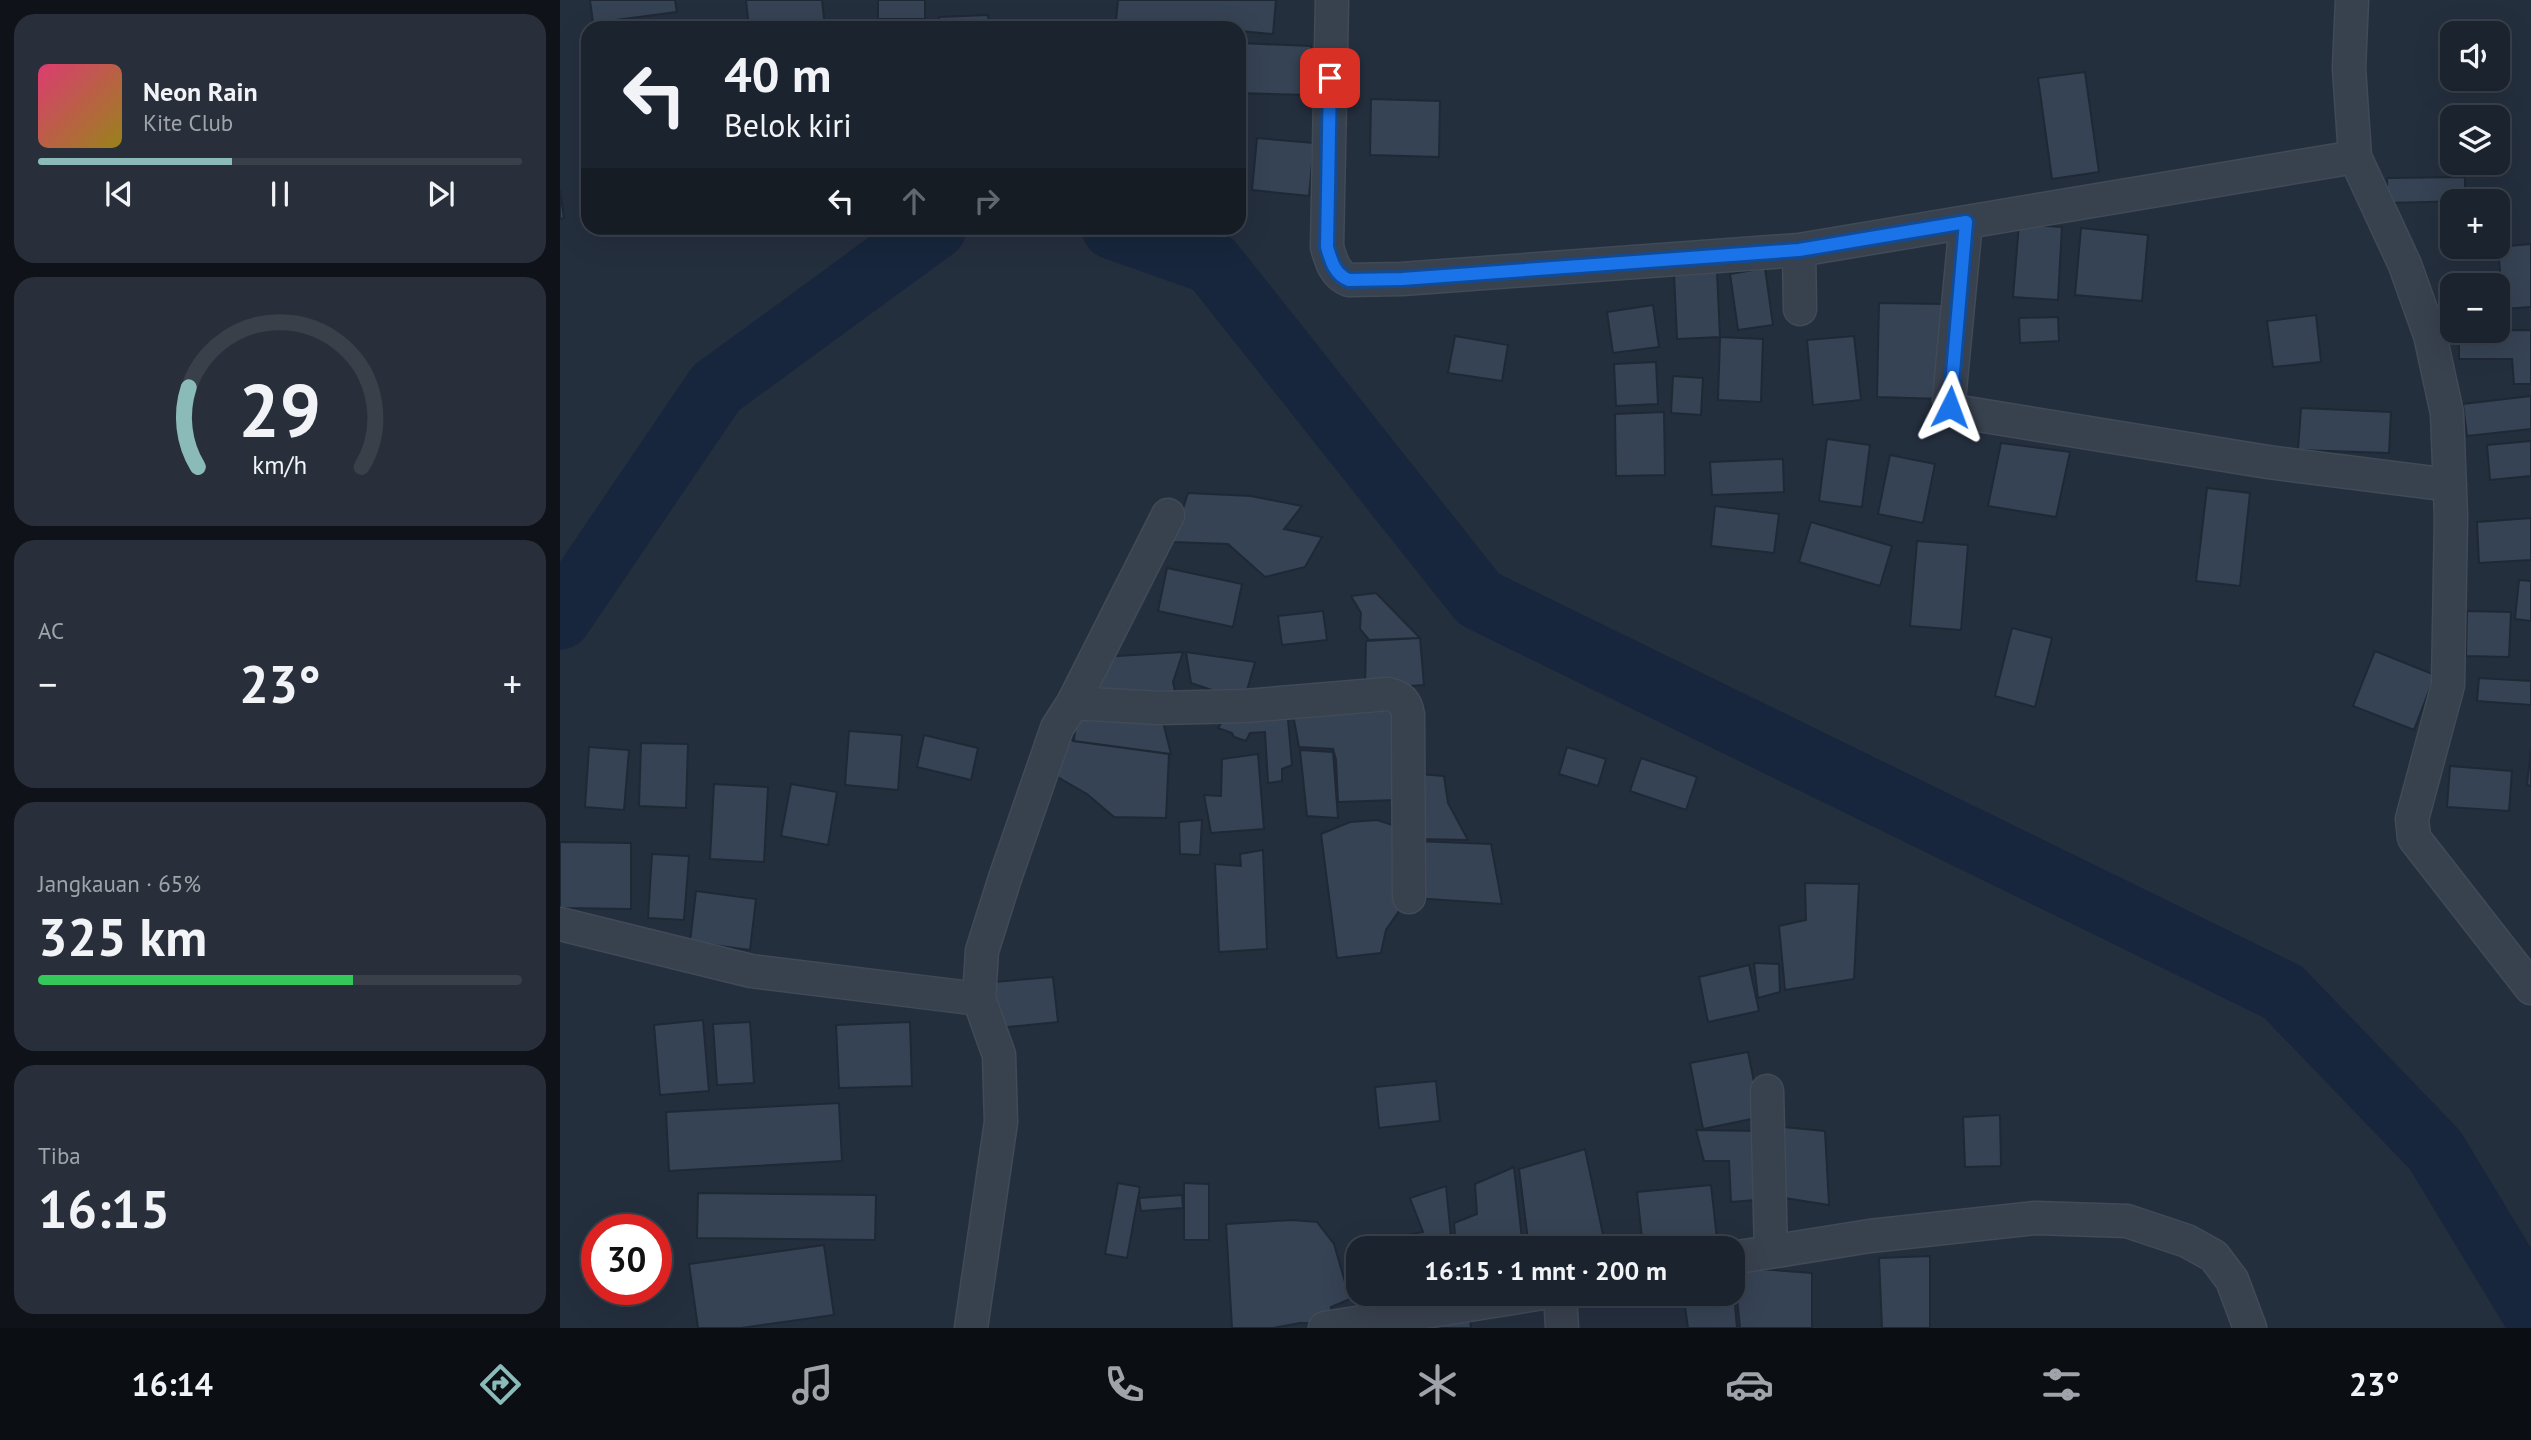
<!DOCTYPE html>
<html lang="id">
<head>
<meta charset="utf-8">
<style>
	:root { --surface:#1b232e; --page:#282f3a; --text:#f1f3f6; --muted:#a0a4aa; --line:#39404a; --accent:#8bbbb9 }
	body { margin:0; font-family:"PT Sans",sans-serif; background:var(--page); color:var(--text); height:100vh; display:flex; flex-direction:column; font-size:26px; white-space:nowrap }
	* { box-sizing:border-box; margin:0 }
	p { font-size:23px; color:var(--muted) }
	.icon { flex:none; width:38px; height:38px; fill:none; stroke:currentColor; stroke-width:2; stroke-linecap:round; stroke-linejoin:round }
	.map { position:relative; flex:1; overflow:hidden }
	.details { display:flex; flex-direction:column; gap:14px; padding:14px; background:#0f1319; width:560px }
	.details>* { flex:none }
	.hud { position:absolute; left:21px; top:21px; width:665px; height:214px; border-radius:21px; box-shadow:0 7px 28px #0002,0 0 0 2px var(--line); background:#1b232e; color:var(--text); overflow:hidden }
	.fabs { position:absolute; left:1880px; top:21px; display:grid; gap:14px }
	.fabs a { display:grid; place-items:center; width:70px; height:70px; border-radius:14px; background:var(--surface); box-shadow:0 7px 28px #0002,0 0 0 2px var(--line); font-size:35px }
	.speed { position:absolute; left:21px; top:1214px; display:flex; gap:14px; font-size:35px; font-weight:700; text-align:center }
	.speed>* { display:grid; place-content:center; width:91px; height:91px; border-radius:50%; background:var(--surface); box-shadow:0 7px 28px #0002,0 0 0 2px var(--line); line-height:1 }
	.speed .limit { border:10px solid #d22; background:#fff; color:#111 }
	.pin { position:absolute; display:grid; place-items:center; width:60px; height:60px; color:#fff; margin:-30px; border-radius:14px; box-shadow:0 4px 10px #0006 }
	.me { position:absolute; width:77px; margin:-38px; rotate:3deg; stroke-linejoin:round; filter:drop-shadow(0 0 5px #0008) }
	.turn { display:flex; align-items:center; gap:24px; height:147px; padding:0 28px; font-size:32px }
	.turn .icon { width:91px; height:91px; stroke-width:2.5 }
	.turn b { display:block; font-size:49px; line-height:60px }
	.lanes { display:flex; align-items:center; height:66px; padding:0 28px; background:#0003; justify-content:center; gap:35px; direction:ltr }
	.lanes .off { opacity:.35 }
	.big { font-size:52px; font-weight:700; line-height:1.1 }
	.details .tile { flex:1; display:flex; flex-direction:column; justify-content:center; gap:10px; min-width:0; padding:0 24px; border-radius:21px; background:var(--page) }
	.details .dial { align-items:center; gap:0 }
	.dial svg { height:182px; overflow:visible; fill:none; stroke:var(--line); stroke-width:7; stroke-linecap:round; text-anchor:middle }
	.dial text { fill:var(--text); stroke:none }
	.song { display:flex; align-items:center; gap:21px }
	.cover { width:84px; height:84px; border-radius:10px; background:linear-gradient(135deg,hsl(340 70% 55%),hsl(50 70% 35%)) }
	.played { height:7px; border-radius:4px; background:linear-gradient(90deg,var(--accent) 40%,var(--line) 40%) }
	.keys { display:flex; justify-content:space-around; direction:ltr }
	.heat { display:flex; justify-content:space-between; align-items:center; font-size:38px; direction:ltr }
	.charge { height:10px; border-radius:5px; background:linear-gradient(90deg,#34c759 65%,var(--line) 0) }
	.trip { position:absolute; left:786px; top:1236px; width:399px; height:70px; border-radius:21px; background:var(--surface); box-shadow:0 7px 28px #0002,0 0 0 2px var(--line); font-weight:700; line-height:70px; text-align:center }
	.tabs { display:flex; height:112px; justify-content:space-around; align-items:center; background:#0b0e12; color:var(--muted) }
	.tabs .icon { width:49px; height:49px }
	.tabs .current { color:var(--accent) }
	.tabs b { font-size:32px; color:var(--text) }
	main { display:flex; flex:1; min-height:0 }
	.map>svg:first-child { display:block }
</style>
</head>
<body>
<main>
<section class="details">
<div class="tile">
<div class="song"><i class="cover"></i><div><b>Neon Rain</b><p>Kite Club</p></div></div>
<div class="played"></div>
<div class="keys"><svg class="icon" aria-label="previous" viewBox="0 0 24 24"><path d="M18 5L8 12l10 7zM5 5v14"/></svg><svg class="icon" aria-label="pause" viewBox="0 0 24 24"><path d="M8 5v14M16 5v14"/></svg><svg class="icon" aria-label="next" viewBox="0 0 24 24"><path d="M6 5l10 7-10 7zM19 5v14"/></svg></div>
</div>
<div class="tile dial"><svg viewBox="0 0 100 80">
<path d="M14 69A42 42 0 1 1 86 69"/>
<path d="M14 69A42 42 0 0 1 10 34" stroke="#8bbbb9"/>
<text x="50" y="56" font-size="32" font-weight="700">29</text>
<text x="50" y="72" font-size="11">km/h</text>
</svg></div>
<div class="tile"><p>AC</p>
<div class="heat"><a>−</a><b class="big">23°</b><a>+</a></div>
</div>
<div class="tile"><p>Jangkauan · 65%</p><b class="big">325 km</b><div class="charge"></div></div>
<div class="tile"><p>Tiba</p><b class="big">16:15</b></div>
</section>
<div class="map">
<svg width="1971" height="1328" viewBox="0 0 1971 1328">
	<rect width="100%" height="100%" fill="#242f3e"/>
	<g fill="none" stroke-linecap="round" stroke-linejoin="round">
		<path stroke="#17263c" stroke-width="63" d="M553,228L652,263L919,599L1723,992L1875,1150L1971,1309
			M0,618L156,388L375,228"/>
	</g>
	<path fill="#364354" stroke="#1f2835" stroke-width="2" d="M30,0H115L117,12L33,23Z
		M186,0H262L265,28H189Z
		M318,0H365V19H318Z
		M558,0H716L713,34L679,31V28H644L556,20Z
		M428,15L429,28H379V17Z
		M679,43L751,46L749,95L679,93Z
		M1525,72L1539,172L1492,179L1478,78Z
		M811,99L880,101L879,157L810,155Z
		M697,138L754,143L749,196L692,190Z
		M1905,177V201L1827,203V178Z
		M0,190L4,218L0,219Z
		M1937,197L1946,231L1937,232V201H1926Z
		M1459,224L1502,227L1498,300L1453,297Z
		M1521,228L1588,235L1582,301L1515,295Z
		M1971,244V307L1943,309L1938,247Z
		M1205,268L1213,325L1178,330L1170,274Z
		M1157,272L1160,337L1117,339L1114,274Z
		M1319,303L1385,304L1383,399L1317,397Z
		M1093,305L1099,347L1053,353L1047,312Z
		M1756,315L1761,362L1713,367L1707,321Z
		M1498,317L1499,341L1460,343L1459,318Z
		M1971,330V384H1954L1952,359H1899V331Z
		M895,336L948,345L942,381L888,373Z
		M1294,336L1301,400L1253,405L1247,340Z
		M1160,337L1203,339L1201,402L1158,400Z
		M1096,362L1098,404L1056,406L1054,364Z
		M1113,376L1143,378L1141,415L1111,413Z
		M1971,396V429L1907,436L1903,404Z
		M1741,408L1831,412L1829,453L1738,450Z
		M1104,412L1105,475L1056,476L1055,414Z
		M1267,439L1310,445L1302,507L1259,501Z
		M1971,441V476L1930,480L1927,445Z
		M1441,443L1510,452L1496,517L1428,506Z
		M1330,455L1375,464L1363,523L1318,514Z
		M1223,459L1224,492L1152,495L1150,462Z
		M1647,488L1690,493L1680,586L1636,581Z
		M628,493L691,496L742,506L724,529L762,537L745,567L705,577L668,544L612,542Z
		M1155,506L1219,514L1214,553L1151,546Z
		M1971,518V560L1919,563L1917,522Z
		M1251,522L1332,546L1320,586L1239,562Z
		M1357,541L1408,545L1401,630L1350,626Z
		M607,568L682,584L673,627L598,611Z
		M1959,580L1971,581V621L1955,619Z
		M816,593L860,638L809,640L800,629L801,613L791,596Z
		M763,611L767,640L722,645L718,616Z
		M1907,611L1951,612L1949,657L1906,656Z
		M1452,628L1492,638L1475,707L1435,696Z
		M860,638L864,685L805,689L806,641Z
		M1815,651L1875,675L1854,730L1793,706Z
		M623,652L613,682L618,704L539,702L541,657Z
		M626,652L695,662L684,701L631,683Z
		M1919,678L1971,681V705L1917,701Z
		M824,701L826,711L837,710V800L778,802L776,760L773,749L739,747L732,709Z
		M727,708L732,765L722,769V781L708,783L705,732L690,733L686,741L674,737L672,733L658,728L669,712Z
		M517,710H600L611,754L514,741Z
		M289,731L342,735L338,790L285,785Z
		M502,731L513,741L609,754L606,818L554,817L527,794L487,771Z
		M364,735L418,748L411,780L357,767Z
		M81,743L128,744L126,808L79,806Z
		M29,747L69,750L64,810L25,807Z
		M1007,747L1046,759L1038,786L999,774Z
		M740,750L773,752L778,818L747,816Z
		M1971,750V786L1967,785Z
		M698,754L704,829L651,833L644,795L661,796L662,759Z
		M1081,758L1137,777L1126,810L1070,791Z
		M1890,766L1952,771L1949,811L1887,807Z
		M859,774L884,776L888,803L908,840L855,839Z
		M154,784L208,787L204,862L150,859Z
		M231,784L277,792L268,845L221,836Z
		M642,820L640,855L620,854L619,822Z
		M817,820L839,827V911L826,930L821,953L777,958L761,834L790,822Z
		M855,841L931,844L942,904L854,898Z
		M0,842L71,843V909L0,908Z
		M703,850L707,949L659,952L655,864L681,866L680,854Z
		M92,854L129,856L124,920L88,918Z
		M1245,883L1299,884L1294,979L1225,990L1219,926L1246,920Z
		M136,891L196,899L190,950L130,942Z
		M1194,963L1219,964L1220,992L1198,998Z
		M1189,965L1199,1011L1148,1022L1139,977Z
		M493,977L498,1022L437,1028L433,982Z
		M143,1020L149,1091L100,1095L94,1025Z
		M190,1022L194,1083L157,1085L153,1024Z
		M350,1022L352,1086L279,1088L276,1025Z
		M1188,1052L1201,1117L1143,1129L1130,1063Z
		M876,1081L880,1121L819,1128L815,1087Z
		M279,1103L282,1161L109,1171L106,1112Z
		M1440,1115L1441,1166L1405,1167L1403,1117Z
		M1213,1126L1265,1131L1269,1205L1218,1197Z
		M1136,1130L1201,1131L1208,1199L1171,1202L1169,1161H1144Z
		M1025,1149L1045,1244L1033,1248H969L959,1169Z
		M954,1167L963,1248H896L894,1223L917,1214L915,1184Z
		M558,1183L580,1187L567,1258L545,1254Z
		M624,1183L649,1184V1240H624Z
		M1151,1185L1158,1248H1083L1077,1192Z
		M886,1186L892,1248H832L830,1238L863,1232L850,1198Z
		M138,1193L316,1195L315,1240L137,1238Z
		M622,1195L623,1208L581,1211L579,1198Z
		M732,1220L757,1222L774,1244L790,1299L771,1307L775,1324L740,1323L713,1328H672L666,1224Z
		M264,1245L274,1315L181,1328H138L129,1264Z
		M1370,1256V1328H1322L1319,1258Z
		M1174,1267L1252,1273V1328H1180Z
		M1172,1271L1177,1328H1128L1123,1293H1172Z
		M910,1319L911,1328H881L880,1320Z"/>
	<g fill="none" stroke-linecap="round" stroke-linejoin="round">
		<g stroke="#414a57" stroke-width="35">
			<path id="street" d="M772,0L767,247C771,261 775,275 789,280L842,279L1239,250L1795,157
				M1792,0L1789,68L1795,157L1845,265L1870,335L1887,413L1891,517L1888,685L1852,819L1854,838L1971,988
				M1406,222L1389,400L1394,411L1708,462L1890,485
				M1239,250L1240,309
				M513,703L599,708L685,706L828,694C841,697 846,702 848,715L849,897
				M0,924L191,971L419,999
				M1207,1091L1211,1252
				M1172,1258L1310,1236L1476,1218L1567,1221L1627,1241L1654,1256L1672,1280L1690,1328
				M1000,1293L1002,1328
				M411,1328L441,1122L439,1055L419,999L422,951L445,878L497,728L513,703L608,515
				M765,1328L983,1293"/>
		</g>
		<use href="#street" stroke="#38414e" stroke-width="32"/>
	</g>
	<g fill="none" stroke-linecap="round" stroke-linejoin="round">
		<g stroke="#114b97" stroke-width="18">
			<path id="route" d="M770,78L767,247C771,261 775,275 789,280L842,279L1239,250L1406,222L1390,407"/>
		</g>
		<use href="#route" stroke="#1a73e8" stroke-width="12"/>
	</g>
</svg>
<div class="fabs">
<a><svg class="icon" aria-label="sound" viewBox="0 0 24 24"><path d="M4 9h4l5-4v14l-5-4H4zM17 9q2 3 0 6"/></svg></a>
<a><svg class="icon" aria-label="layers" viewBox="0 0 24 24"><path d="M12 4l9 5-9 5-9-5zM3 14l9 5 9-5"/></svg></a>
<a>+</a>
<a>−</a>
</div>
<div class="speed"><div class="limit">30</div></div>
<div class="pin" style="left:770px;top:78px;background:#d93025"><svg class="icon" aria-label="arrive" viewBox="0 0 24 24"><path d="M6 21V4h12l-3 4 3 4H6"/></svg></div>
<svg class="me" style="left:1390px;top:407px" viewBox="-20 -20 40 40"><path d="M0-17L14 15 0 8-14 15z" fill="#1a73e8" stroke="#fff" stroke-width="4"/></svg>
<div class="trip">16:15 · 1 mnt · 200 m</div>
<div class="hud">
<div class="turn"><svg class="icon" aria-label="left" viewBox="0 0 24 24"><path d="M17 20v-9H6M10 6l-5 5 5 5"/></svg><div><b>40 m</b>Belok kiri</div></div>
<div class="lanes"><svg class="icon" aria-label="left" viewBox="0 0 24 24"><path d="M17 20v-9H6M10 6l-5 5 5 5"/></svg><svg class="icon off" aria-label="ahead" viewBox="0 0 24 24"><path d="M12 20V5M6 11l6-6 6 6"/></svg><svg class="icon off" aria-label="right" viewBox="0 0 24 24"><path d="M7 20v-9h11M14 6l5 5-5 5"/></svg></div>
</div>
</div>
</main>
<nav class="tabs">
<b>16:14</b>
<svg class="icon current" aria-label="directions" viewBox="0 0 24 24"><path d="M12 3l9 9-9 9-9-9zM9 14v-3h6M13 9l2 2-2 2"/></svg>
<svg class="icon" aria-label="music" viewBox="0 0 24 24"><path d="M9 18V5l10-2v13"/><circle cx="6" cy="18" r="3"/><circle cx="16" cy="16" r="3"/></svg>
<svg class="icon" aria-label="phone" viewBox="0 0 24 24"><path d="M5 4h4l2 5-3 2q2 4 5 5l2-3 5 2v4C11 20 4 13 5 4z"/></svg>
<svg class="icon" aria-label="climate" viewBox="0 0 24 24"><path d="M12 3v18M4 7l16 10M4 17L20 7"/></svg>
<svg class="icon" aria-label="car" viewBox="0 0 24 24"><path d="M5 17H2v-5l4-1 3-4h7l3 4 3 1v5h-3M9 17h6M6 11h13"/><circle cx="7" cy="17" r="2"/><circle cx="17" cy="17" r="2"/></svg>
<svg class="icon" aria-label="filters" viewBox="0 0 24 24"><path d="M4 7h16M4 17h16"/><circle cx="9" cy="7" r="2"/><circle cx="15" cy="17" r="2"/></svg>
<b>23°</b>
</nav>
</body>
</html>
